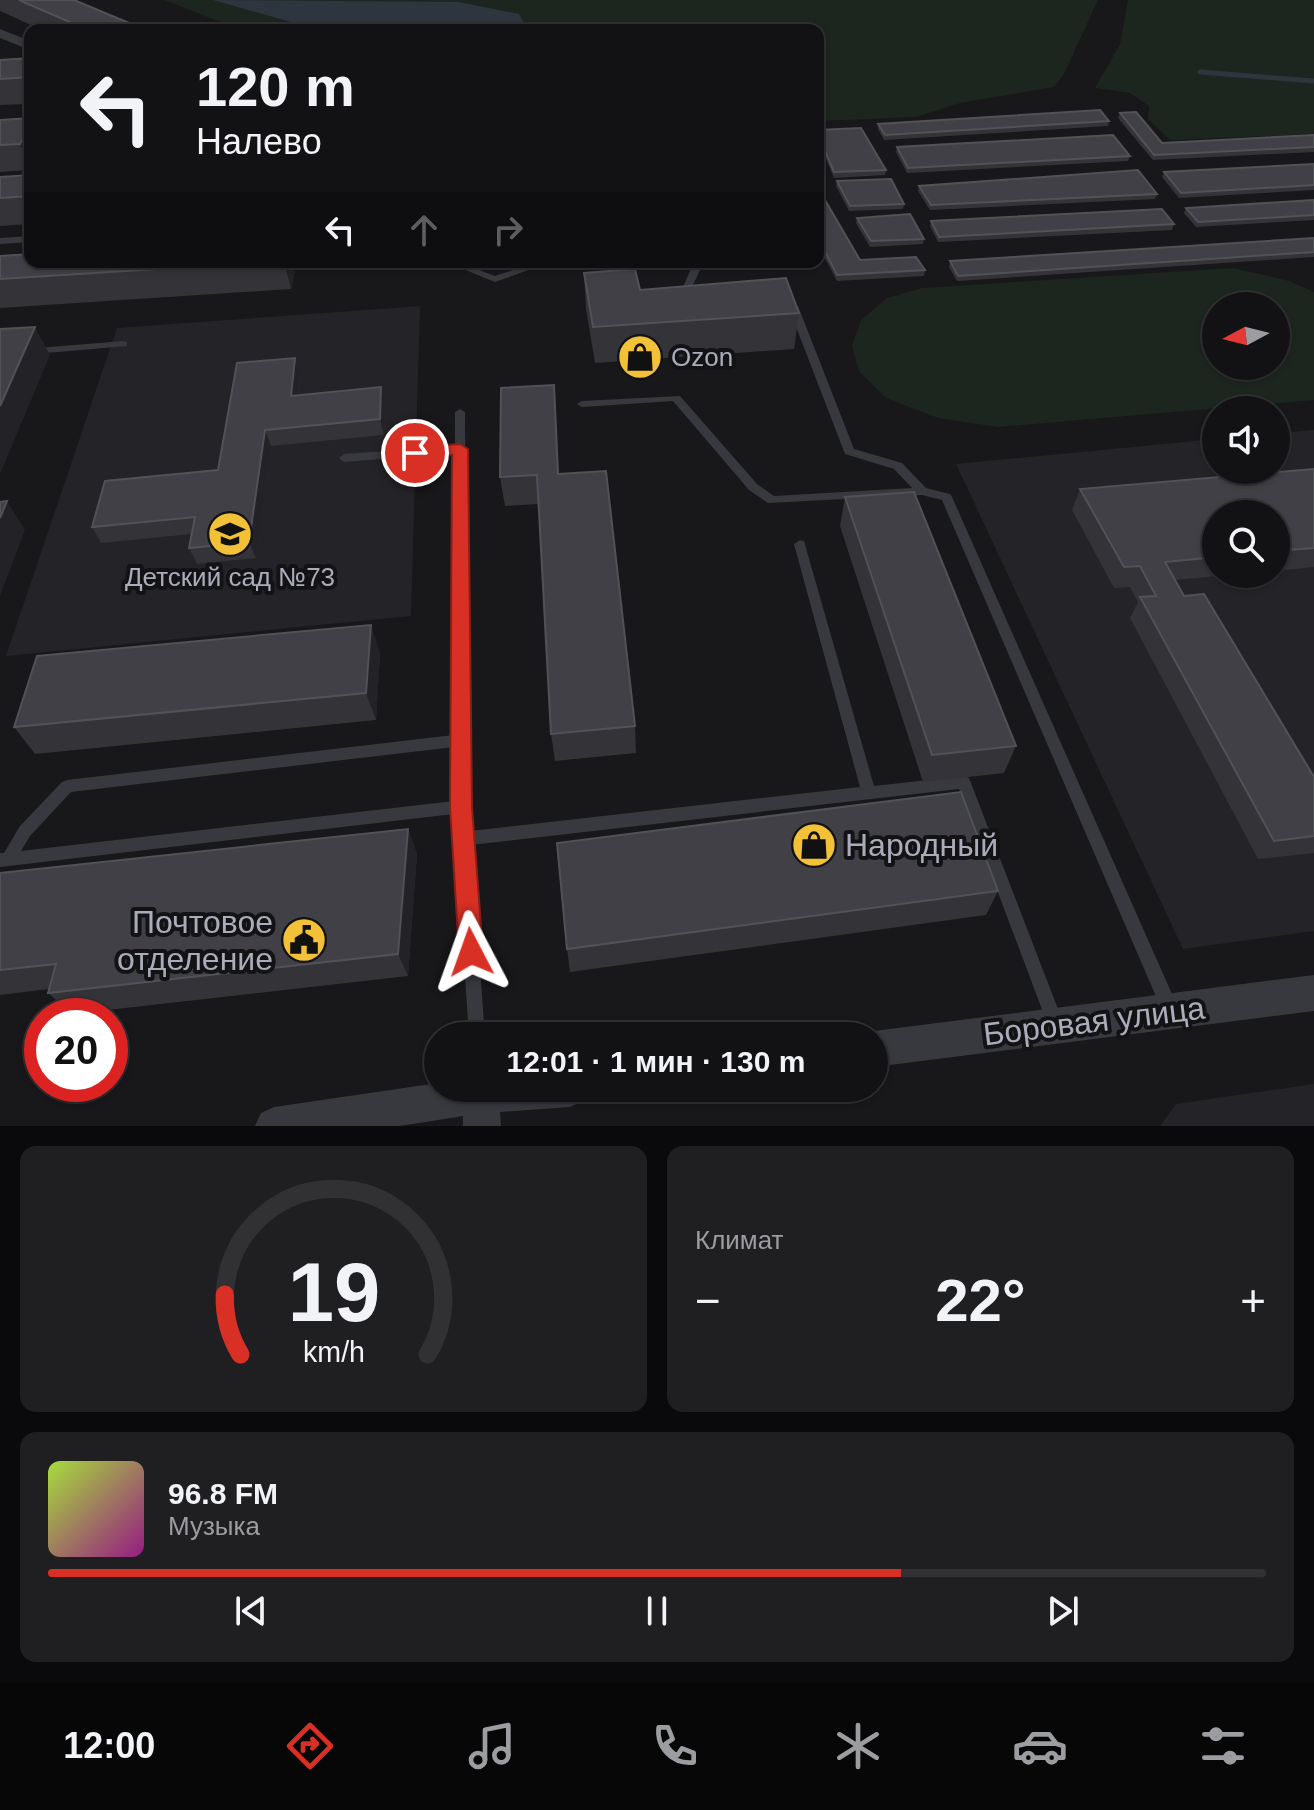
<!DOCTYPE html>
<html lang="ru">
<head>
<meta charset="utf-8">
<style>
	:root { --surface:#121114; --page:#1f1f22; --text:#f1f3f6; --muted:#9c9da0; --line:#313134; --accent:#d93025 }
	body { margin:0; font-family:Helvetica,sans-serif; background:var(--page); color:var(--text); height:100vh; display:flex; flex-direction:column; font-size:30px; white-space:nowrap }
	* { box-sizing:border-box; margin:0 }
	p { font-size:26px; color:var(--muted) }
	.icon { flex:none; width:44px; height:44px; fill:none; stroke:currentColor; stroke-width:2; stroke-linecap:round; stroke-linejoin:round }
	.map { position:relative; height:1126px; overflow:hidden }
	.details { display:flex; flex-direction:column; gap:20px; padding:20px; background:#0a090b; flex:1 }
	.details>* { flex:none }
	.guide { position:absolute; left:24px; top:24px; width:800px; height:244px; border-radius:16px; box-shadow:0 2px 6px #0004,0 0 0 2px var(--line); background:#121114; color:var(--text); overflow:hidden }
	.needle { width:52px; rotate:263deg }
	.buttons { position:absolute; left:1202px; top:292px; display:grid; gap:16px }
	.buttons a { display:grid; place-items:center; width:88px; height:88px; border-radius:50%; background:var(--surface); box-shadow:0 2px 6px #0004,0 0 0 2px var(--line); font-size:40px }
	.speed { position:absolute; left:24px; top:998px; display:flex; gap:16px; font-size:40px; font-weight:700; text-align:center }
	.speed>* { display:grid; place-content:center; width:104px; height:104px; border-radius:50%; background:var(--surface); box-shadow:0 2px 6px #0004,0 0 0 2px var(--line); line-height:1 }
	.speed .limit { border:12px solid #d22; background:#fff; color:#111 }
	.pin { position:absolute; display:grid; place-items:center; width:68px; height:68px; color:#fff; margin:-34px; border:4px solid #fff; border-radius:50%; box-shadow:0 2px 8px #0007 }
	.me { position:absolute; width:88px; margin:-44px; rotate:356deg; stroke-linejoin:round; filter:drop-shadow(0 0 6px #0008) }
	.turn { display:flex; align-items:center; gap:28px; height:168px; padding:0 40px; font-size:36px }
	.turn .icon { width:104px; height:104px; stroke-width:2.5 }
	.turn b { display:block; font-size:56px; line-height:68px }
	.lanes { display:flex; align-items:center; height:76px; padding:0 40px; background:#0003; justify-content:center; gap:40px; direction:ltr }
	.lanes .off { opacity:.35 }
	.big { font-size:60px; font-weight:600; line-height:1.1 }
	.details .widget { flex:1; display:flex; flex-direction:column; justify-content:center; gap:12px; min-width:0; padding:0 28px; border-radius:16px; background:var(--page) }
	.details .dial { align-items:center; gap:0 }
	.dial svg { height:208px; overflow:visible; fill:none; stroke:var(--line); stroke-width:7; stroke-linecap:round; text-anchor:middle }
	.dial text { fill:var(--text); stroke:none }
	.song { display:flex; align-items:center; gap:24px }
	.cover { width:96px; height:96px; border-radius:12px; background:linear-gradient(135deg,hsl(80 70% 55%),hsl(310 70% 35%)) }
	.played { height:8px; border-radius:4px; background:linear-gradient(90deg,var(--accent) 70%,var(--line) 70%) }
	.keys { display:flex; justify-content:space-around; direction:ltr }
	.heat { display:flex; justify-content:space-between; align-items:center; font-size:44px; direction:ltr }
	.details .tiles { flex:1; display:grid; gap:20px; grid-template-columns:1fr 1fr }
	.widget:last-child { grid-column:span 2 }
	.trip { position:absolute; left:424px; top:1022px; width:464px; height:80px; border-radius:40px; background:var(--surface); box-shadow:0 2px 6px #0004,0 0 0 2px var(--line); font-weight:600; line-height:80px; text-align:center }
	.menu { display:flex; height:128px; justify-content:space-around; align-items:center; background:#070708; color:var(--muted) }
	.menu .icon { width:56px; height:56px }
	.menu .active { color:var(--accent) }
	.menu b { font-size:36px; color:var(--text) }
	.map>svg:first-child { display:block }
</style>
</head>
<body>
<div class="map">
<svg width="1314" height="1126" viewBox="0 0 1314 1126">
	<rect width="100%" height="100%" fill="#18171a"/>
	<path fill="#242327" fill-rule="evenodd" d="M420,306L411,616L6,656L117,328Z
		M1314,430V931L1183,949L956,464L1216,439V470H1276V433ZM1216,514H1276V574H1216Z
		M1314,1084V1126H1160L1176,1104Z"/>
	<path fill="#1d251f" fill-rule="evenodd" d="M164,0H1098L1064,74L1054,87L960,103L916,117L818,121V30H241Z
		M1128,0H1314V134L1170,140L1148,119L1149,106L1130,93L1095,88L1120,44Z
		M1233,268L1289,281L1314,292V400L998,427L938,418L886,398L859,371L852,346L861,320L887,298L922,288ZM1276,306V366H1216V306Z"/>
	<path fill="#2d353e" d="M213,0L459,2L519,14L525,25L514,30H319Z"/>
	<g fill="none" stroke-linecap="round" stroke-linejoin="round">
		<path stroke="#2d353e" stroke-width="5" d="M1200,72L1314,81"/>
		<path fill="#38393f" fill-rule="evenodd" d="M30,236V242L0,244V238Z
			M446,262H459L495,276L537,262H551L495,282Z
			M694,262H704L691,289H685L683,287Z
			M793,303L798,306L854,449L902,463L926,488L950,494L952,497L1176,1003L1178,1009L1176,1015L1170,1017L1164,1015L942,500L922,495L768,503L749,490L673,401L582,407L577,404L582,401L680,396L757,484L774,496L912,488L894,469L845,454L788,306Z
			M124,341L127,342V346L0,357V351Z
			M460,409L465,412L468,807L470,831L860,787L794,544L800,540L804,541L874,786L964,776L969,778L1063,1022L1061,1028L1055,1030L1049,1028L959,789L471,845L485,1036H469L454,814L0,867V853H4L20,826L62,782L67,780L454,735L455,453L344,462L339,458L344,454L455,446V412ZM454,747V801L21,851L30,836L71,792Z"/>
		<path fill="#38393f" fill-rule="evenodd" d="M0,29L30,41V50L0,38Z
			M1314,975V1011L874,1067V1036H861L874,1031Z
			M438,1083V1088H589L583,1101L570,1107L500,1112L501,1126H463V1116L400,1126H255L261,1113L274,1107Z"/>
	</g>
	<path fill="#343338" d="M0,0H74L135,30H42L0,11Z
		M30,58V104L0,105V60Z
		M1120,113L1162,143L1314,135V152L1153,160L1118,118Z
		M30,118V170L0,172V120Z
		M1109,121L1108,126L884,140L878,129V124Z
		M818,130L886,170L885,175L834,178L818,140Z
		M897,147L1130,156L1128,161L907,173L896,152Z
		M1314,164V190L1179,198L1162,177L1164,172Z
		M30,175V224L0,226V177Z
		M837,181L904,204L903,209L849,211L836,186Z
		M919,186L1157,194L1155,199L930,210L918,191Z
		M818,188L860,260L925,270L924,276L837,281L818,245Z
		M1314,200V220L1196,227L1184,213L1186,208Z
		M857,218L924,239L923,244L870,247L856,223Z
		M931,221L1174,224L1172,230L938,242L930,226Z
		M1314,238V257L957,281L949,267L950,261Z
		M0,256L30,262H295L296,266L291,289L0,308Z
		M584,273L640,290L799,313L794,349L595,363L586,309Z
		M295,358L300,374L298,395L385,404L384,435L271,446L256,558L197,564L189,548L192,534L101,543L92,527L218,470Z
		M554,385L559,474L635,726L636,753L555,761L551,734L539,504L505,506L500,477Z
		M1314,469V567L1276,571V514H1216V574H1241L1175,580L1184,596L1314,777V853L1258,859L1130,618L1138,602L1130,587L1114,588L1072,510L1080,489Z
		M845,497L1016,746L1004,773L923,782L840,526Z
		M380,652L376,720L35,754L14,727Z
		M408,829L417,854L408,976L72,1014L48,993L49,989L0,995V873Z
		M998,891L986,915L570,972L567,949Z"/>
	<path fill="#232226" d="M134,25L135,30H121Z
		M30,125V166L20,144Z
		M284,262H295L296,266L291,289Z
		M35,327L50,355L0,474V406Z
		M295,358L300,374L296,412L291,396Z
		M554,385L556,414L560,503L558,474Z
		M381,387L385,404L384,435L380,419Z
		M265,430L271,446L256,558L249,542Z
		M7,501L25,530L0,596V518Z
		M371,625L380,652L376,720L366,693Z
		M408,829L417,854L408,976L398,954Z"/>
	<path fill="#414046" stroke="#515158" stroke-width="2" d="M19,0H74L134,25L121,30H88Z
		M30,58V77L0,79V60Z
		M1100,110L1109,121L885,135L878,124Z
		M1136,112L1162,143L1314,135V147L1154,155L1120,113Z
		M30,118V125L20,144L0,145V120Z
		M861,128L886,170L834,172L818,134V130Z
		M1113,135L1130,156L908,168L897,147Z
		M1314,164V185L1181,193L1164,172Z
		M1138,170L1157,194L931,205L919,186Z
		M30,175V196L0,198V177Z
		M891,179L904,204L850,206L837,181Z
		M818,188L860,260L916,257L925,270L837,275L818,238Z
		M1314,200V215L1198,222L1186,208Z
		M1162,209L1174,224L939,237L931,221Z
		M910,214L924,239L871,241L857,218Z
		M1314,238V252L958,276L950,261Z
		M30,254V262H269L0,279V256Z
		M635,269L640,290L786,278L799,313L593,327L584,273Z
		M35,327L0,406V329Z
		M295,358L291,396L381,387L380,419L265,430L249,542L189,548L195,517L92,527L105,481L218,470L237,363Z
		M554,385L558,474L606,471L635,726L551,734L537,475L500,477L501,388Z
		M1314,469V548L1276,551V514H1216V557L1165,562L1184,596L1204,594L1314,777V836L1274,841L1140,597L1156,596L1140,566L1124,567L1080,489Z
		M914,492L1016,746L932,755L845,497Z
		M7,501L0,518V502Z
		M371,625L366,693L14,727L37,656Z
		M961,792L998,891L567,949L557,843Z
		M408,829L398,954L48,993L56,964L0,970V873Z"/>
	<path fill="#d93025" stroke="#8d1f18" stroke-width="2" d="M460,444L468,449L472,807L483,952L480,960L471,963L462,960L459,952L450,807L452,455L415,458L407,453L415,447Z"/>
	<defs>
		<g id="shop-disc" transform="scale(2.3)"><circle r="9.5" fill="#f2c137" stroke="#131215"/><path d="M-5-2.5h2.3a2.7 3.5 0 0 1 5.4 0H5L5.5 6h-11ZM-1.5-2.5h3a1.5 2.3 0 0 0-3 0Z" fill="#111"/></g>
		<g id="school-disc" transform="scale(2.3)"><circle r="9.5" fill="#f2c137" stroke="#131215"/><path d="M0-5L7-2L0 1L-7-2ZM-4 1L0 2.5L4 1V4Q0 6-4 4Z" fill="#111"/></g>
		<g id="civic-disc" transform="scale(2.3)"><circle r="9.5" fill="#f2c137" stroke="#131215"/><path d="M-.6-6.5H3V-4.5H.6V-3L4-1V1h2V6H-6V1h2V-1L-.6-3ZM-1.2 2.5V6h2.4V2.5Z" fill="#111"/></g>
	</defs>
	<g fill-rule="evenodd">
		<use href="#shop-disc" x="640" y="357"/>
		<use href="#school-disc" x="230" y="534"/>
		<use href="#shop-disc" x="814" y="845"/>
		<use href="#civic-disc" x="304" y="940"/>
	</g>
	<g text-anchor="middle" dominant-baseline="central" stroke-width="8" stroke-linejoin="round" paint-order="stroke">
		<g font-size="26" fill="#aaadb9" stroke="#131215" text-anchor="start">
			<text x="671" y="357">Ozon</text>
			<text x="230" y="577" text-anchor="middle">Детский сад №73</text>
		</g>
		<g font-size="32" fill="#aaadb9" stroke="#131215" text-anchor="start">
			<text x="845" y="845">Народный</text>
			<text x="273" y="922" text-anchor="end">Почтовое<tspan x="273" dy="37">отделение</tspan></text>
		</g>
		<g font-size="32" fill="#aaadb9" stroke="#131215">
			<text transform="translate(1094 1021) rotate(-7)">Боровая улица</text>
		</g>
	</g>
</svg>
<div class="buttons">
<a><svg class="needle" viewBox="-14 -14 28 28"><path d="M0-13l5 13h-10z" fill="#e53935"/><path d="M0 13l5-13h-10z" fill="#9c9da0"/></svg></a>
<a><svg class="icon" aria-label="sound" viewBox="0 0 24 24"><path d="M4 9h4l5-4v14l-5-4H4zM17 9q2 3 0 6"/></svg></a>
<a><svg class="icon" aria-label="search" viewBox="0 0 24 24"><circle cx="10" cy="10" r="6"/><path d="M15 15l6 6"/></svg></a>
</div>
<div class="speed"><div class="limit">20</div></div>
<div class="pin" style="left:415px;top:453px;background:#d93025"><svg class="icon" aria-label="arrive" viewBox="0 0 24 24"><path d="M6 21V4h12l-3 4 3 4H6"/></svg></div>
<svg class="me" style="left:471px;top:952px" viewBox="-20 -20 40 40"><path d="M0-17L14 15 0 8-14 15z" fill="#d93025" stroke="#fff" stroke-width="4"/></svg>
<div class="trip">12:01 · 1 мин · 130 m</div>
<div class="guide">
<div class="turn"><svg class="icon" aria-label="left" viewBox="0 0 24 24"><path d="M17 20v-9H6M10 6l-5 5 5 5"/></svg><div><b>120 m</b>Налево</div></div>
<div class="lanes"><svg class="icon" aria-label="left" viewBox="0 0 24 24"><path d="M17 20v-9H6M10 6l-5 5 5 5"/></svg><svg class="icon off" aria-label="ahead" viewBox="0 0 24 24"><path d="M12 20V5M6 11l6-6 6 6"/></svg><svg class="icon off" aria-label="right" viewBox="0 0 24 24"><path d="M7 20v-9h11M14 6l5 5-5 5"/></svg></div>
</div>
</div>
<section class="details">
<div class="tiles">
<div class="widget dial"><svg viewBox="0 0 100 80">
<path d="M14 69A42 42 0 1 1 86 69"/>
<path d="M14 69A42 42 0 0 1 8 46" stroke="#d93025"/>
<text x="50" y="56" font-size="32" font-weight="700">19</text>
<text x="50" y="72" font-size="11">km/h</text>
</svg></div>
<div class="widget"><p>Климат</p>
<div class="heat"><a>−</a><b class="big">22°</b><a>+</a></div>
</div>
<div class="widget">
<div class="song"><i class="cover"></i><div><b>96.8 FM</b><p>Музыка</p></div></div>
<div class="played"></div>
<div class="keys"><svg class="icon" aria-label="previous" viewBox="0 0 24 24"><path d="M18 5L8 12l10 7zM5 5v14"/></svg><svg class="icon" aria-label="pause" viewBox="0 0 24 24"><path d="M8 5v14M16 5v14"/></svg><svg class="icon" aria-label="next" viewBox="0 0 24 24"><path d="M6 5l10 7-10 7zM19 5v14"/></svg></div>
</div>
</div>
</section>
<nav class="menu">
<b>12:00</b>
<svg class="icon active" aria-label="directions" viewBox="0 0 24 24"><path d="M12 3l9 9-9 9-9-9zM9 14v-3h6M13 9l2 2-2 2"/></svg>
<svg class="icon" aria-label="music" viewBox="0 0 24 24"><path d="M9 18V5l10-2v13"/><circle cx="6" cy="18" r="3"/><circle cx="16" cy="16" r="3"/></svg>
<svg class="icon" aria-label="phone" viewBox="0 0 24 24"><path d="M5 4h4l2 5-3 2q2 4 5 5l2-3 5 2v4C11 20 4 13 5 4z"/></svg>
<svg class="icon" aria-label="climate" viewBox="0 0 24 24"><path d="M12 3v18M4 7l16 10M4 17L20 7"/></svg>
<svg class="icon" aria-label="car" viewBox="0 0 24 24"><path d="M5 17H2v-5l4-1 3-4h7l3 4 3 1v5h-3M9 17h6M6 11h13"/><circle cx="7" cy="17" r="2"/><circle cx="17" cy="17" r="2"/></svg>
<svg class="icon" aria-label="filters" viewBox="0 0 24 24"><path d="M4 7h16M4 17h16"/><circle cx="9" cy="7" r="2"/><circle cx="15" cy="17" r="2"/></svg>
</nav>
</body>
</html>
